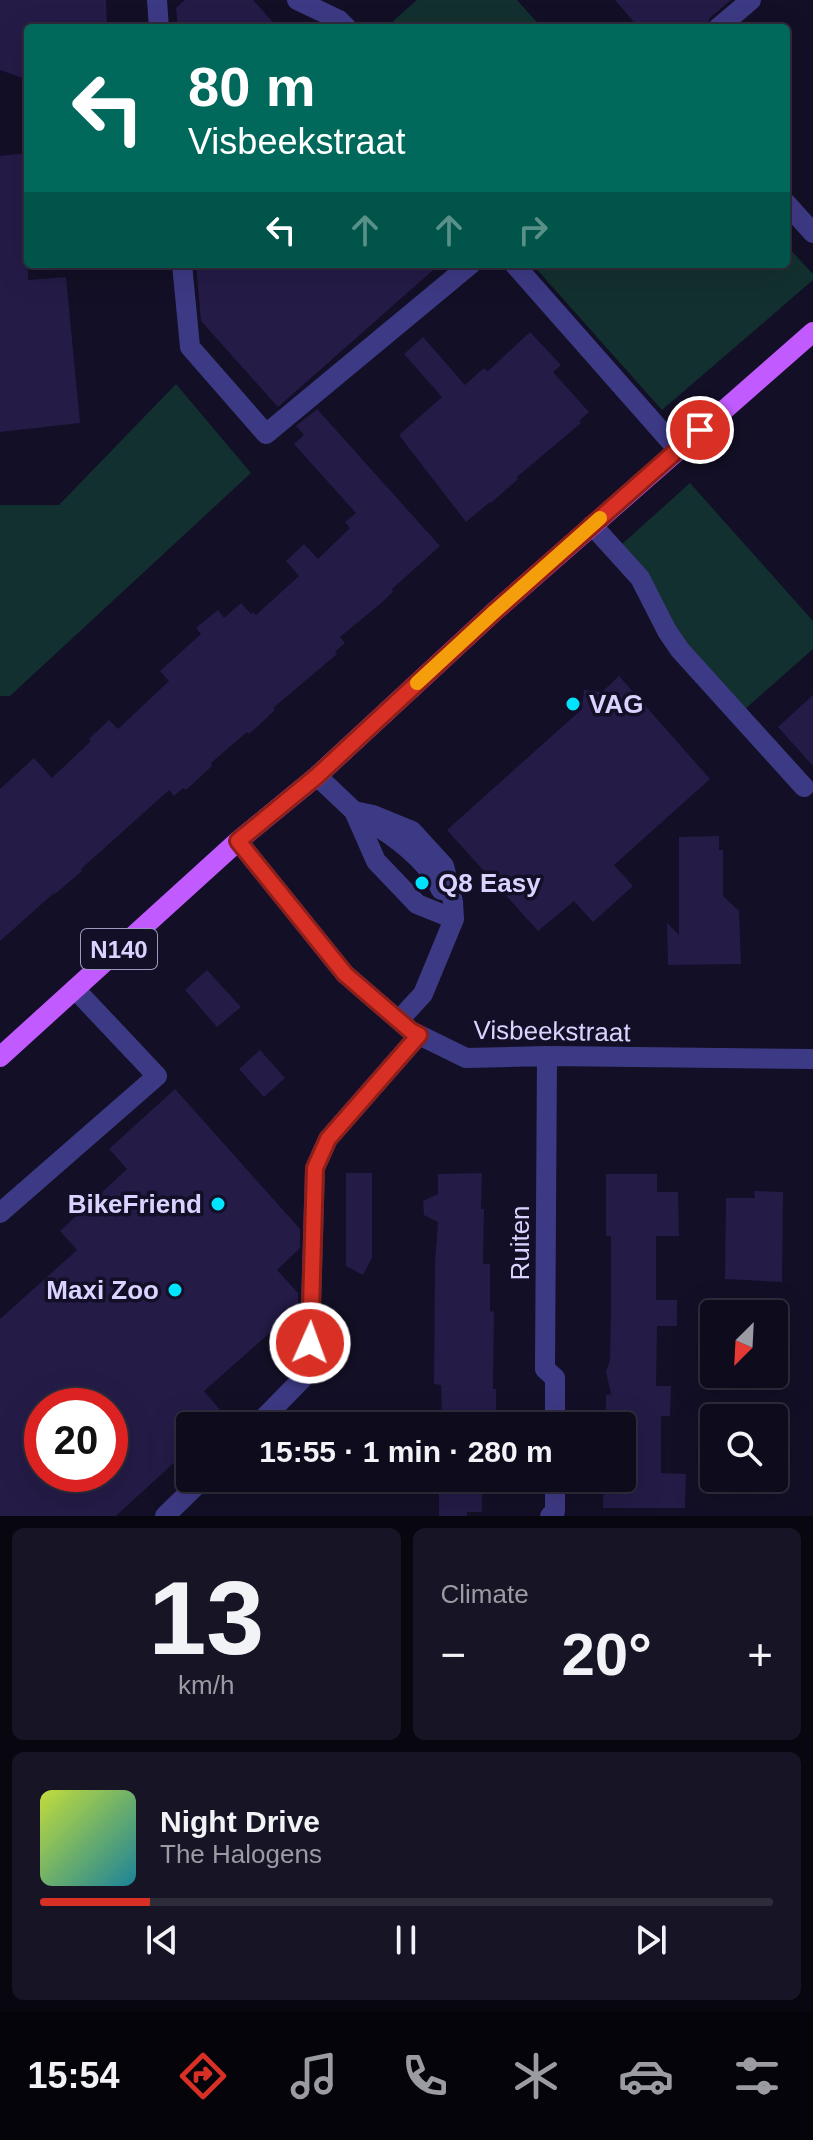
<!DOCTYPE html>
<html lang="en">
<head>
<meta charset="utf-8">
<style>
	:root { --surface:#0e0b1c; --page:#171425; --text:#f1f3f6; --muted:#9b9ba3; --line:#2e2b3b; --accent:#d93025 }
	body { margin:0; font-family:Arial,sans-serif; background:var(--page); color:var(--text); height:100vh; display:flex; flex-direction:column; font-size:30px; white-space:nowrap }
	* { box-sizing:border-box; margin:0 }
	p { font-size:26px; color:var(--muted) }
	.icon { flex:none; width:44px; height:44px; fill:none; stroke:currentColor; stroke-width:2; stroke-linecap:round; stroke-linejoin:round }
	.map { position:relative; height:1516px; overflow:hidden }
	.panel { display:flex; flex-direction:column; gap:12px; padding:12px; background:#08060f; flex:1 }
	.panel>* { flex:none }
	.hud { position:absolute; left:24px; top:24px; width:766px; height:244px; border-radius:8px; box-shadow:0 8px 32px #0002,0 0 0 2px var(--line); background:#00695c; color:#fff; overflow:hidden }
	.needle { width:52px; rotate:204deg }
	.controls { position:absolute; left:700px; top:1300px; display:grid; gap:16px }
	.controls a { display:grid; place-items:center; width:88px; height:88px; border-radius:8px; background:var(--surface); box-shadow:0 8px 32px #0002,0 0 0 2px var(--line); font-size:40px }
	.speed { position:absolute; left:24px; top:1388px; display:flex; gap:16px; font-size:40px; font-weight:700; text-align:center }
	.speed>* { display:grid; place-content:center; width:104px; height:104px; border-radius:50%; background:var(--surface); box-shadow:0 8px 32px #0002,0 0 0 2px var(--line); line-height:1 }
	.speed .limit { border:12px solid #d22; background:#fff; color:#111 }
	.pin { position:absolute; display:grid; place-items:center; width:68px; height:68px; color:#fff; margin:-34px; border:4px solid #fff; border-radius:50%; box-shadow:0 2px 8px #0007 }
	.me { position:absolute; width:88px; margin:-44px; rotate:2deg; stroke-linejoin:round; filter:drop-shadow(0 0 6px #0008) }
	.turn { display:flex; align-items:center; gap:28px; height:168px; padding:0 32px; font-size:36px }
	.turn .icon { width:104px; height:104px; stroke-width:2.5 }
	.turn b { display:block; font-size:56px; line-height:68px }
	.lanes { display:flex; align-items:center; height:76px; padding:0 32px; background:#0003; justify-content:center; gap:40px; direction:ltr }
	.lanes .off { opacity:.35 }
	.big { font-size:60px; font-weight:800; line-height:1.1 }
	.panel .tile { flex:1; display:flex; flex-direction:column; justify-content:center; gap:12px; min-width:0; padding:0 28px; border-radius:12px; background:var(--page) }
	.panel .dial { align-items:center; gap:0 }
	.dial b { font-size:104px; line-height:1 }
	.song { display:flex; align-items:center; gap:24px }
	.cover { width:96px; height:96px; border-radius:12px; background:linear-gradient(135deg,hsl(70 70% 55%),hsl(190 70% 35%)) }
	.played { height:8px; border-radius:4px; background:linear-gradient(90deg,var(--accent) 15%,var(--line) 15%) }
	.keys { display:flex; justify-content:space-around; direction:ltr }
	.heat { display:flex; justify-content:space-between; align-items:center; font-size:44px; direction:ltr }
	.panel .tiles { flex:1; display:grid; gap:12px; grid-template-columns:1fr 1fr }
	.tile:last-child { grid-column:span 2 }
	.trip { position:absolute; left:176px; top:1412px; width:460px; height:80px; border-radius:8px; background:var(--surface); box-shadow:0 8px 32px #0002,0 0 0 2px var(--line); font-weight:800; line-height:80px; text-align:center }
	.tabs { display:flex; height:128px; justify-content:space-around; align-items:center; background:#06040b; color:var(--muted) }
	.tabs .icon { width:56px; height:56px }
	.tabs .current { color:var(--accent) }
	.tabs b { font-size:36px; color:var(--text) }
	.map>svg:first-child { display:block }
</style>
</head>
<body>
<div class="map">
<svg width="813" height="1516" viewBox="0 0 813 1516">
	<rect width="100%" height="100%" fill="#130f26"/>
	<path fill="#12302f" d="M417,0H517L542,28H400L393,21Z
		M786,245L813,274V280L662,410L532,264H786Z
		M176,384L251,473L10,696H0V505H59Z
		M690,483L813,621V649L745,709L680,636L621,545Z"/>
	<path fill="#241b47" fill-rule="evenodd" d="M0,0H106L107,28H28V80L0,70Z
		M185,0H253L278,28H178L176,8Z
		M615,0H731L710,18L705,28H639Z
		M28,153V280L66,277L80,423L0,432V156Z
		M196,264H440L278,407L201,321Z
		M530,332L561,365L553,372L589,412L579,421L581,423L517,477L518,479L491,503L490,502L466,522L399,435L442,397L404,354L423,337L465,385L484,368L488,371Z
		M317,409L440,546L392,589L393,592L380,604L340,637L345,643L335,652L337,654L273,708L275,710L249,734L247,732L211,763L212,766L186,790L183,788L174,796L169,790L81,869L82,871L55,894L54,893L0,941V789L34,758L52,778L91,741L89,739L109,720L118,729L169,681L160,671L201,634L196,628L218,610L224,618L241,603L251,614L253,612L256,615L299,576L286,561L304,544L318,559L350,528L345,522L356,513L294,444L304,435L296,426Z
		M619,676L710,779L614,865L633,886L593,922L574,901L538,931L447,830L582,709L584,690L602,692Z
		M813,695V766L778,727Z
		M719,836V850H723V896L739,911L741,964L668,965L667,923L679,935V837Z
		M207,970L241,1007L217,1027L185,990Z
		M260,1050L285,1078L264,1097L239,1069Z
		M175,1089L300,1229V1248L277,1270L298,1293V1308L204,1391L234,1426H190V1448L116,1516H0V1319L77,1250L60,1231L127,1169L109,1149ZM42,1406H110V1474H42Z
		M346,1173H372V1258L363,1275L346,1266Z
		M482,1173L481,1209H484L483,1264H490V1312L494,1311L493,1389H496V1416L442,1417L441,1385L434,1384L435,1263L438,1222L424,1215L423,1201L438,1194V1174Z
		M606,1174H657V1192H678L679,1236H656V1300H677V1326H657L656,1386H671L670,1416H661V1473L686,1474L685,1508H603L604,1478H622V1416H606V1395L611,1394L606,1372L610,1360L611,1308V1236H606Z
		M754,1191L783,1192L782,1282L725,1279L726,1198H755Z
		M439,1478H482V1512H467V1516H439Z"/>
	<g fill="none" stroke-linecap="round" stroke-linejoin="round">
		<path stroke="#3d3a85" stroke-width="20" d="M157,0L159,28
			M297,0L339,20L347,28
			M718,28L751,0
			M786,203L813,233
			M182,264L190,347L266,434L471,264
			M514,264L678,450
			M592,525L640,578L667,631L680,650L804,787
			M317,776L354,811L376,861L417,904L454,919L423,994L399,1020
			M354,811L373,815L412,831L444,866L453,902L454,919
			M377,826C402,842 429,863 441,890
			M238,841L345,974L411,1031L466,1058L547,1056L813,1059
			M547,1056L545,1369L555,1378V1426
			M0,1213L157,1076L75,989
			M256,1426L309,1372L315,1168L328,1139L419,1035
			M165,1516L204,1478
			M550,1516L555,1511V1478"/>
		<path stroke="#c25bff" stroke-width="20" d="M0,1057L238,841L317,776L494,612L813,332"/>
	</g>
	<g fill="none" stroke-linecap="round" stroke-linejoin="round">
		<g stroke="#8d1f18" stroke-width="20">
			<path id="route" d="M310,1343L315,1168L328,1139L419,1035L411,1031L345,974L238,841L317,776L494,612L700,430"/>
		</g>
		<use href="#route" stroke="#d93025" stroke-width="14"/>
		<path stroke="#f59e0b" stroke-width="14" d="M417,683L494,612L600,518"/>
	</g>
	<g fill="#00e5ff" stroke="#130f26" stroke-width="3">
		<circle cx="573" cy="704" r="8"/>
		<circle cx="422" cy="883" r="8"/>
		<circle cx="218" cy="1204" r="8"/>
		<circle cx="175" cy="1290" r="8"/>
	</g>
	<g text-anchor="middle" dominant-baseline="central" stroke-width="7" stroke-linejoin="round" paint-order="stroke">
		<rect fill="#130f26" stroke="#9e99be" stroke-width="2" x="81" y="929" width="76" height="40" rx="6"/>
		<g font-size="24" font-weight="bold" fill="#d9d4ff">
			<text x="119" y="949">N140</text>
		</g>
		<g font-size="26" font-weight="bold" fill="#d9d4ff" stroke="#130f26" text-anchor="start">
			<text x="589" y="704">VAG</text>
			<text x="438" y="883">Q8 Easy</text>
			<text x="202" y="1204" text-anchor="end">BikeFriend</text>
			<text x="159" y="1290" text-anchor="end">Maxi Zoo</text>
		</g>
		<g font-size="26" fill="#d9d4ff" stroke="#130f26">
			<text transform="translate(552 1031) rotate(1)">Visbeekstraat</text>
			<text transform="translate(520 1243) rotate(-90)">Ruiten</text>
		</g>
	</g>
</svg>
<div class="controls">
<a><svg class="needle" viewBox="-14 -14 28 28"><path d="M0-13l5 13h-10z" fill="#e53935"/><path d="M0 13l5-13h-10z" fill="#9b9ba3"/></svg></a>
<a><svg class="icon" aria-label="search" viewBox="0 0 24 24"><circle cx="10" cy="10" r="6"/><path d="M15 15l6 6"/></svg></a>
</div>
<div class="speed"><div class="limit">20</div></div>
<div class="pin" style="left:700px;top:430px;background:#d93025"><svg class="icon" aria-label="arrive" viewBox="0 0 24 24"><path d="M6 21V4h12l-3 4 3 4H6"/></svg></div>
<svg class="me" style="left:310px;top:1343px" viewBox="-20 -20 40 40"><circle r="17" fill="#d93025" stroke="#fff" stroke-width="3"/><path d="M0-11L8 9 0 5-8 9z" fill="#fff"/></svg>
<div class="trip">15:55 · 1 min · 280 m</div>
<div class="hud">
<div class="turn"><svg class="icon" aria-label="left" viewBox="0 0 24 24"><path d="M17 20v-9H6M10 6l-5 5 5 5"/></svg><div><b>80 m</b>Visbeekstraat</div></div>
<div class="lanes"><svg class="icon" aria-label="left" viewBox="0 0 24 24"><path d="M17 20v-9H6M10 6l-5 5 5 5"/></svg><svg class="icon off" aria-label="ahead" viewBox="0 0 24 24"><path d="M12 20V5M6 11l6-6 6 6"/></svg><svg class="icon off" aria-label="ahead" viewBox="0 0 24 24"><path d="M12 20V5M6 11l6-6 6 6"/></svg><svg class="icon off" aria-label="right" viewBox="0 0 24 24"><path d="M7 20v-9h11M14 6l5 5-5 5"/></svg></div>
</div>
</div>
<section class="panel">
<div class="tiles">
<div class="tile dial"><b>13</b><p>km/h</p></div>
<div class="tile"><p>Climate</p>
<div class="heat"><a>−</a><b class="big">20°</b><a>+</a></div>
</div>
<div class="tile">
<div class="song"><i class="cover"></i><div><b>Night Drive</b><p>The Halogens</p></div></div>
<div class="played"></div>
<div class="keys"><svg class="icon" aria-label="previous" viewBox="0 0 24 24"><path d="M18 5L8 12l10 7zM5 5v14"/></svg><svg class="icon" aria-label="pause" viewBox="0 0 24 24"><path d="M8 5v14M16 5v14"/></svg><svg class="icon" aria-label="next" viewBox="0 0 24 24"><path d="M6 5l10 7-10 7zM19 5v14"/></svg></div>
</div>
</div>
</section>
<nav class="tabs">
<b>15:54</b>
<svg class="icon current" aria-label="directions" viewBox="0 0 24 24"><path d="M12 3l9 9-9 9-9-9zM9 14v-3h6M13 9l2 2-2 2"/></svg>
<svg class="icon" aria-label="music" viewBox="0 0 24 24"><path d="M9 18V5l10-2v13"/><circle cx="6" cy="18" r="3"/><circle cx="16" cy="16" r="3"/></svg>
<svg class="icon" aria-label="phone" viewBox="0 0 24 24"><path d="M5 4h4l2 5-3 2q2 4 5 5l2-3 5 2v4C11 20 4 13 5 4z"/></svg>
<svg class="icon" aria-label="climate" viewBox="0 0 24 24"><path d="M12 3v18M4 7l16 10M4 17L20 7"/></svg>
<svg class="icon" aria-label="car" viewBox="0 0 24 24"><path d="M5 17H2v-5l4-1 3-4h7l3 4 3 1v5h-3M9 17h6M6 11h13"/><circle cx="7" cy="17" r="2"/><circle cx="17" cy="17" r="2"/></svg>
<svg class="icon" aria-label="filters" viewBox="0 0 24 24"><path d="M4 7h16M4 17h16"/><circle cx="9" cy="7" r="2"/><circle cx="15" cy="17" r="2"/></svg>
</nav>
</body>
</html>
